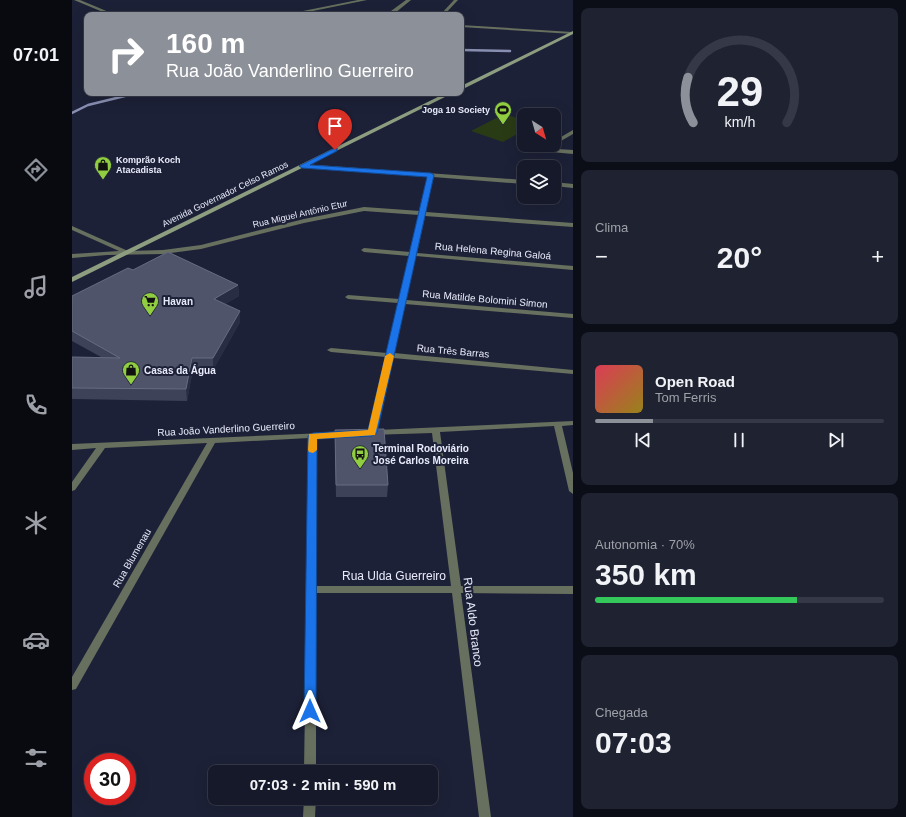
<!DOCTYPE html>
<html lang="pt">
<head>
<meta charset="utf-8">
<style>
	:root { --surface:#161929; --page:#1f2231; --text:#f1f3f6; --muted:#9ea0a8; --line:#353846; --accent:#8c9099 }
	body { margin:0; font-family:Helvetica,sans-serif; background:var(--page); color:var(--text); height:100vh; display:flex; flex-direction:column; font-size:15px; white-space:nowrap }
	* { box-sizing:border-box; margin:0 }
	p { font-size:13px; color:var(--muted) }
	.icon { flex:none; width:22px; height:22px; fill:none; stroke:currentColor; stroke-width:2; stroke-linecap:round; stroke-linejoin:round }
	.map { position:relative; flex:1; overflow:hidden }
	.sheet { display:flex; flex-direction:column; gap:8px; padding:8px; background:#0c0e17; width:333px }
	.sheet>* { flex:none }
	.guide { position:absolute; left:12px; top:12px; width:380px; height:84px; border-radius:8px; box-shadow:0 4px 16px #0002,0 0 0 1px var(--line); background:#8c9099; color:#fff; overflow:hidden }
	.needle { width:26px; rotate:143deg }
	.buttons { position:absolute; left:445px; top:108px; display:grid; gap:8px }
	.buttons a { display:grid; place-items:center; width:44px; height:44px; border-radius:8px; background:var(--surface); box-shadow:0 4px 16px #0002,0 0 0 1px var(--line); font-size:20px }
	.speed { position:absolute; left:12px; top:753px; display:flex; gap:8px; font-size:20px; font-weight:700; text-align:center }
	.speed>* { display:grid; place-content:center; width:52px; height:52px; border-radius:50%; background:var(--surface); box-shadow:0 4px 16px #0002,0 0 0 1px var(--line); line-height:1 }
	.speed .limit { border:6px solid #d22; background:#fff; color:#111 }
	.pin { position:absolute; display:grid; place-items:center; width:34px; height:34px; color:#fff; margin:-41px -17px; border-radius:50% 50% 50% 0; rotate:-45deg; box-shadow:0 0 4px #0007 }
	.pin .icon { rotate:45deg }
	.me { position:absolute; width:44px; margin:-22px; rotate:0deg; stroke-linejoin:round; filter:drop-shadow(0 0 3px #0008) }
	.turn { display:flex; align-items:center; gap:14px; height:84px; padding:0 16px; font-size:18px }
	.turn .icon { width:52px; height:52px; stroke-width:2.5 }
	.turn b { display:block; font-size:28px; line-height:34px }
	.big { font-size:30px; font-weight:600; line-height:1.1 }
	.sheet .widget { flex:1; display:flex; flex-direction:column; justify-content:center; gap:6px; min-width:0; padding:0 14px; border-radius:8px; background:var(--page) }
	.sheet .dial { align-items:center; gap:0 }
	.dial svg { height:104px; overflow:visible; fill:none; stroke:var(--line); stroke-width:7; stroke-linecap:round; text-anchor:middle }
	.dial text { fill:var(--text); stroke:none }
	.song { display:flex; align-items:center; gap:12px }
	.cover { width:48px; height:48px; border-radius:6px; background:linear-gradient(135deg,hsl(350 70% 55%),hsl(50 70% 35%)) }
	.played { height:4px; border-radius:2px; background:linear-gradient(90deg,var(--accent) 20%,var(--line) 20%) }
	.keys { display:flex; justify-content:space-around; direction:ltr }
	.heat { display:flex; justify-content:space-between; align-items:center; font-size:22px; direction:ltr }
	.charge { height:6px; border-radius:3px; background:linear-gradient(90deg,#34c759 70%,var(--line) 0) }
	.trip { position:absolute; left:136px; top:765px; width:230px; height:40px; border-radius:8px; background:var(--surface); box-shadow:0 4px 16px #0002,0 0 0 1px var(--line); font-weight:600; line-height:40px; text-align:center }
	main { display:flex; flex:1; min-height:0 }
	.tabs { display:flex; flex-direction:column; width:72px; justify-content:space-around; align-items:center; background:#090a10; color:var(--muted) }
	.tabs .icon { width:28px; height:28px }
	.tabs .on { color:var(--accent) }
	.tabs b { font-size:18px; color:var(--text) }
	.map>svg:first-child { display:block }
</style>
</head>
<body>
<main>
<nav class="tabs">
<b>07:01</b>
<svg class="icon on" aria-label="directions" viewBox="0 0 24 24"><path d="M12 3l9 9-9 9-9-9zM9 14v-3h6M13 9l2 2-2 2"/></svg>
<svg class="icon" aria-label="music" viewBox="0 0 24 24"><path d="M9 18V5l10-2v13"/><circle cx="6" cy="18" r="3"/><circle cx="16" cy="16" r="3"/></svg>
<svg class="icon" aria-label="phone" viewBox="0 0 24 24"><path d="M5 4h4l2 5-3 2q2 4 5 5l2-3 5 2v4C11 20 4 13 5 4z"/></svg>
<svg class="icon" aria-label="climate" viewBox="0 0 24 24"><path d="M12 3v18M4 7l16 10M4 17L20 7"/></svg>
<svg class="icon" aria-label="car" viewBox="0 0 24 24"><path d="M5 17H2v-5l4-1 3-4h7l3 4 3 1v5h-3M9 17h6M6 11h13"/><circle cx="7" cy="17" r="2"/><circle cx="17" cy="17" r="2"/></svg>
<svg class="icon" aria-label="filters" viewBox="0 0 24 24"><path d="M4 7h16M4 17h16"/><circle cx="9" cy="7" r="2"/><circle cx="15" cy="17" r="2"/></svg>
</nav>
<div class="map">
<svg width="501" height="817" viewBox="0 0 501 817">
	<rect width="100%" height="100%" fill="#1d2137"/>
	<path fill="#293b15" d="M432,114L452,120V130L431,142L399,131Z"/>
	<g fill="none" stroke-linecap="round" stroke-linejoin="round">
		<path stroke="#888fb1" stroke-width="2.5" d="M389,50L438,51
			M0,113L16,105L65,93"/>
		<path fill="#67705e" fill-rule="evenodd" d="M2,0H8L44,15H38Z
			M286,0H295L231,13L159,15L161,14L231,11Z
			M334,0H339L323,13H319V11Z
			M382,0H386L372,15H368Z
			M389,25L500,32L501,34L389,27Z
			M501,130V134L482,145V141Z
			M470,148L501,150V154L468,151V149Z
			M230,164L452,180V184L361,177L354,212L501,223V227L353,216L345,253L501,266V270L344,256L334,300L501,314V318L333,304L322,353L501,370V374L321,358L305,430L501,421V425L490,426L501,473V494L497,491L482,426L368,432L389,586H501V594L389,593L419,817H407L380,593H244V772H232L237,438L143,443L4,689L0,690V677L135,443L33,448L3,490L0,491V482L24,448L0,450V444L276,432L277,434L276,436L273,437L245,438L244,586H379L360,433L297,435L296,433L314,357L259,352L255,350L259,348L315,353L326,303L276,299L273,297L276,295L327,299L337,256L292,252L289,250L292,248L338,252L347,215L292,211L232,223L129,249L91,254L35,255L0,258V254L47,251L0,230V226L56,251L91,250L129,245L232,219L292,207L348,211L356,177L228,167L227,166Z
			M482,182L501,184V188L482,186Z
			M232,798H244L243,817H231Z"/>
		<path fill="#8d9d7f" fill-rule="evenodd" d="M501,31V34L389,90V86Z
			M374,93H381L0,282V277Z"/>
	</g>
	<path fill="#3d4258" d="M61,270L166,285L167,296L153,304L168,322L141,370L121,369L115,401L0,399V357H29L0,341V296Z
		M263,441L316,485L315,497H264Z"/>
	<path fill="#282d44" d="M166,285L167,296L142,310V299Z
		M168,311V322L141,370V358Z
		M120,358L121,369L115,401L114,389Z"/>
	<path fill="#4f546a" stroke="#676c80" d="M96,252L166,285L142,299L168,311L141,358H120L114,389L0,388V357L48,358L0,331V296L56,268L61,270Z
		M312,429L316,485H264L263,430Z"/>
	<path fill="#1a73e8" stroke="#114b97" d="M263,148H265V151L238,165L359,173L362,175L305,433L300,436L245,439L244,711L243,714L238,716L234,714L232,711L236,436L241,433L296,430L355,177L230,168L227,166Z"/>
	<path fill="#f59e0b" d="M318,353L322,356L303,435L245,439V450L241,453L237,452L236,450L237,434L296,430L313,356Z"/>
	<defs>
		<g id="stadium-pin" transform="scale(0.9)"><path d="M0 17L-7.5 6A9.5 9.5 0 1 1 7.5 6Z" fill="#90cd41" stroke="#1d2137"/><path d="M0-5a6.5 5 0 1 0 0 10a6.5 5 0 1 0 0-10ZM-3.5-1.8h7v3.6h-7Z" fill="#111"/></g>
		<g id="shop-pin" transform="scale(0.9)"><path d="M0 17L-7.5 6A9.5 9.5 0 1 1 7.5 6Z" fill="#90cd41" stroke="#1d2137"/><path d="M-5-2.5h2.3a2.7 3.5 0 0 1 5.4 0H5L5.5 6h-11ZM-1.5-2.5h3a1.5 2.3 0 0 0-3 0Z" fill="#111"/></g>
		<g id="supermarket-pin" transform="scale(0.9)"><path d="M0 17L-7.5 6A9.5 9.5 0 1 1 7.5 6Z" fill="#90cd41" stroke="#1d2137"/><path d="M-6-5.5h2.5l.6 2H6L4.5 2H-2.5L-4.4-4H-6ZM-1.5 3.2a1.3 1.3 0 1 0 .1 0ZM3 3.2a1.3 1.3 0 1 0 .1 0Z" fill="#111"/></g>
		<g id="bus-pin" transform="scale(0.9)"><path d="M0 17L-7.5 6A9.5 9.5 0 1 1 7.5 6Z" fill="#90cd41" stroke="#1d2137"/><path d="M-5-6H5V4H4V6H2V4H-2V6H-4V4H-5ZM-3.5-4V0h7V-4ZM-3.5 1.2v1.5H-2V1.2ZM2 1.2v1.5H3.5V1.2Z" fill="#111"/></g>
	</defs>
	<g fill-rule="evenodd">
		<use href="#stadium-pin" x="431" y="110"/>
		<use href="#shop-pin" x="31" y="165"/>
		<use href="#supermarket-pin" x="78" y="301"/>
		<use href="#shop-pin" x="59" y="370"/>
		<use href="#bus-pin" x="288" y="454"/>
	</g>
	<g text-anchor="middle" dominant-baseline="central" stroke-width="4" stroke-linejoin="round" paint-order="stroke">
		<g font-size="9" font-weight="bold" fill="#e8ebfb" stroke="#1d2137" text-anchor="end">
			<text x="418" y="110">Joga 10 Society</text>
			<text x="44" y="160" text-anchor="start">Komprão Koch<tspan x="44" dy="10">Atacadista</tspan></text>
		</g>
		<g font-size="9" fill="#e8ebfb" stroke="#1d2137">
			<text transform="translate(153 194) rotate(-26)">Avenida Governador Celso Ramos</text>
			<text transform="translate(228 214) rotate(-13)">Rua Miguel Antônio Etur</text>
		</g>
		<g font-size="10" fill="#e8ebfb" stroke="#1d2137">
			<text transform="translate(421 251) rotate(5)">Rua Helena Regina Galoá</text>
			<text transform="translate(413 299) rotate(5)">Rua Matilde Bolomini Simon</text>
			<text transform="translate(381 351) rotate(5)">Rua Três Barras</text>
			<text transform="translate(154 429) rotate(-3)">Rua João Vanderlino Guerreiro</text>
			<text transform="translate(60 558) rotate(-60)">Rua Blumenau</text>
		</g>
		<g font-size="10" font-weight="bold" fill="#e8ebfb" stroke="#1d2137" text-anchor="start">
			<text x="91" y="301">Havan</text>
			<text x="72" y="370">Casas da Água</text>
			<text x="301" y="448">Terminal Rodoviário<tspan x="301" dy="12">José Carlos Moreira</tspan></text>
		</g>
		<g font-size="12" fill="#e8ebfb" stroke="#1d2137">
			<text x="322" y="576">Rua Ulda Guerreiro</text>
			<text transform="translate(401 622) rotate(83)">Rua Aldo Branco</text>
		</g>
	</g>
</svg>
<div class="buttons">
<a><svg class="needle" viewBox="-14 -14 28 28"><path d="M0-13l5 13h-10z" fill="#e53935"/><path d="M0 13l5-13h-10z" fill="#9ea0a8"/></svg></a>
<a><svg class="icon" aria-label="layers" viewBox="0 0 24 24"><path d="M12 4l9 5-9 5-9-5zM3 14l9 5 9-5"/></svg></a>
</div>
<div class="speed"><div class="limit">30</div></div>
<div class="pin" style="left:263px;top:150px;background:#d93025"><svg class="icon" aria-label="arrive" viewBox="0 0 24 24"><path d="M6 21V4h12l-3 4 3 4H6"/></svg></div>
<svg class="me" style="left:238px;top:711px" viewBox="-20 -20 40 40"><path d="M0-17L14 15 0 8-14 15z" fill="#1a73e8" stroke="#fff" stroke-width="4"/></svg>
<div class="trip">07:03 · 2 min · 590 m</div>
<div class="guide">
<div class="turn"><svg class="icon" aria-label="right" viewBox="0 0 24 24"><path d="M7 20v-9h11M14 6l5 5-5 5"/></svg><div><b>160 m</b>Rua João Vanderlino Guerreiro</div></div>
</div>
</div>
<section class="sheet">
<div class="widget dial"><svg viewBox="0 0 100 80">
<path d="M14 69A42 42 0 1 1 86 69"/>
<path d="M14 69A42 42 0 0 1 10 34" stroke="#8c9099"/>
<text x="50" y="56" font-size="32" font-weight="700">29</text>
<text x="50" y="72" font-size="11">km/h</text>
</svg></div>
<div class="widget"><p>Clima</p>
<div class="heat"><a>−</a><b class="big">20°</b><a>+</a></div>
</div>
<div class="widget">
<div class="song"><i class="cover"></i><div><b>Open Road</b><p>Tom Ferris</p></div></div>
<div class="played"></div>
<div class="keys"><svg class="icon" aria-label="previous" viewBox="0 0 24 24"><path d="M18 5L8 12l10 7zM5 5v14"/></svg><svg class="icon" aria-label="pause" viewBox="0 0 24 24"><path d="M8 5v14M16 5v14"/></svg><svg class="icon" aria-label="next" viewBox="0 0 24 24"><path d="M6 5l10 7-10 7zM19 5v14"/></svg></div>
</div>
<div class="widget"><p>Autonomia · 70%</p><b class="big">350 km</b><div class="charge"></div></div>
<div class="widget"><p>Chegada</p><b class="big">07:03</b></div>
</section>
</main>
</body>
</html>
